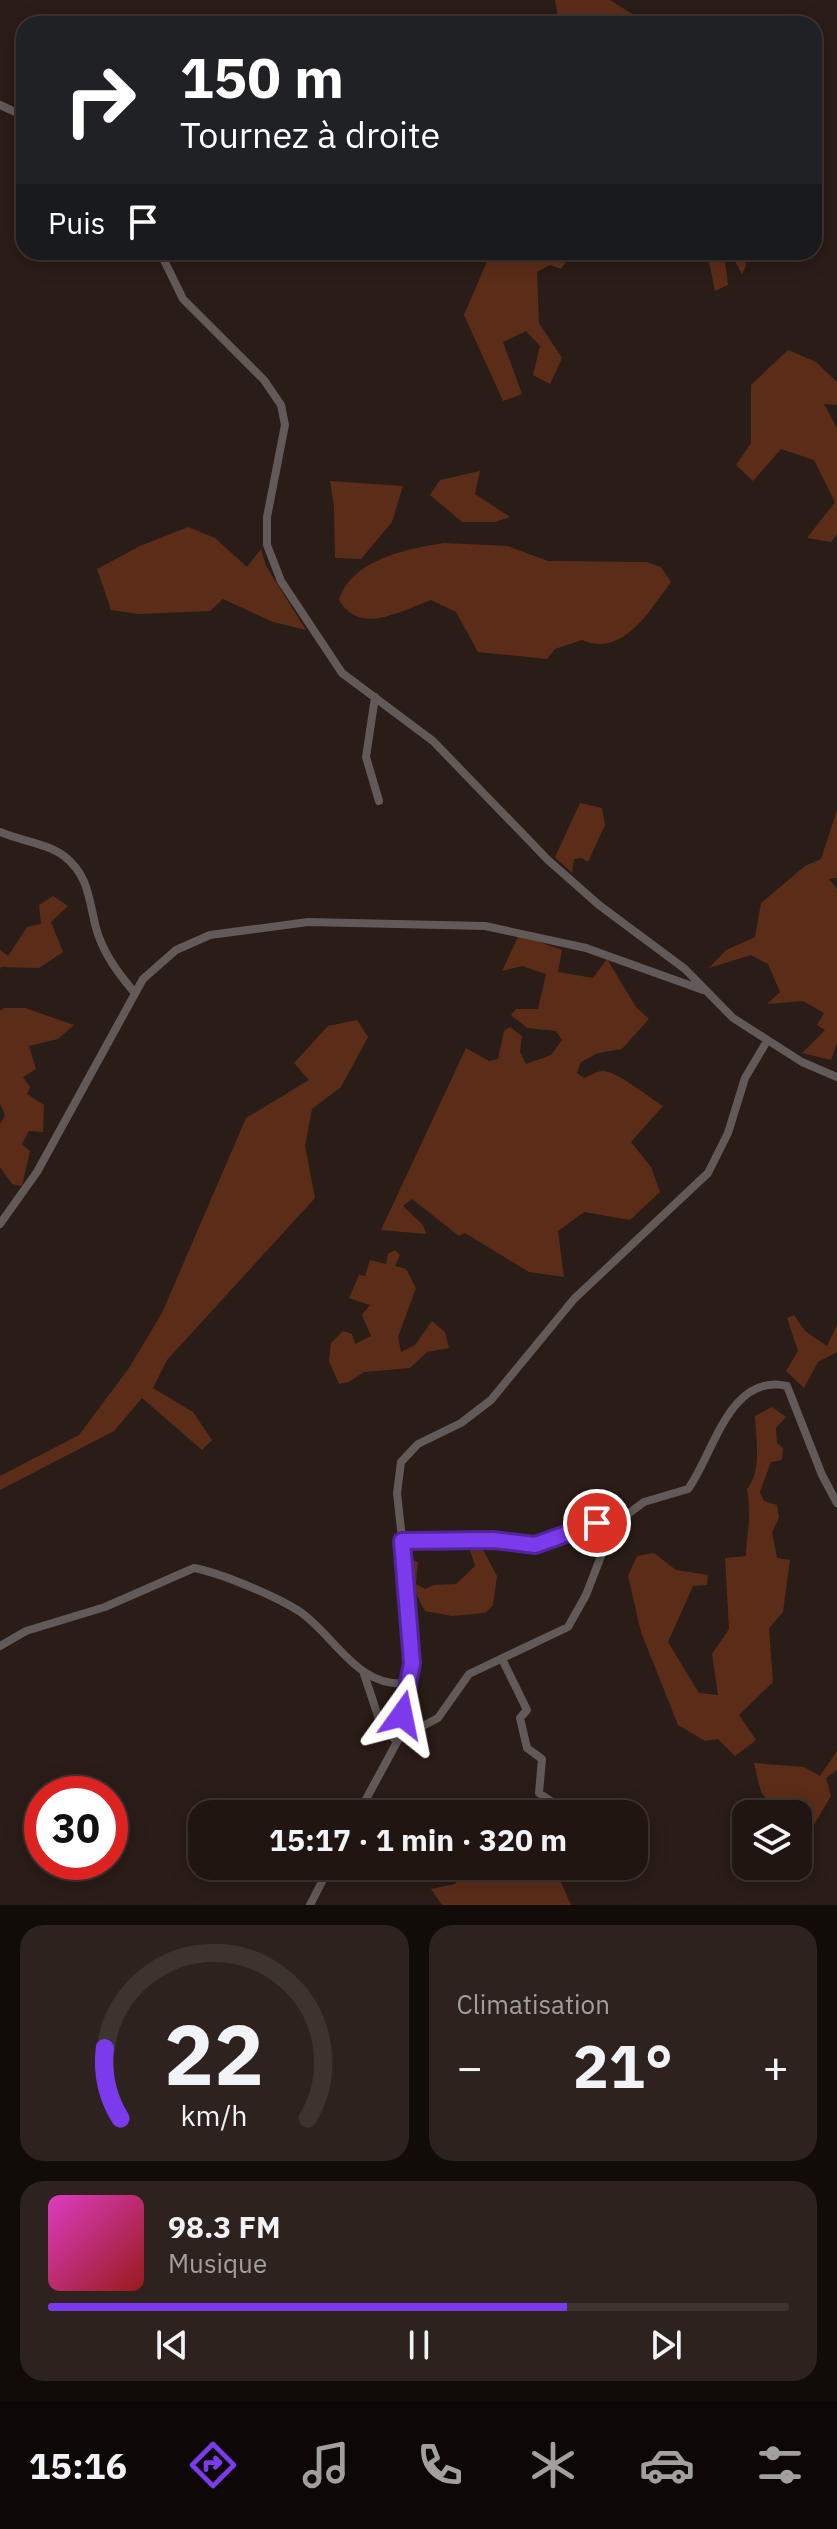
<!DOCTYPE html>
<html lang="fr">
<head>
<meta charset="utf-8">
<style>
	:root { --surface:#201510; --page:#2d221e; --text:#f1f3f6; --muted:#a29f9f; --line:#3d3430; --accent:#7c3aed }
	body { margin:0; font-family:"IBM Plex Sans",sans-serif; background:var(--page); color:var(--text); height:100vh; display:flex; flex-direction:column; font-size:30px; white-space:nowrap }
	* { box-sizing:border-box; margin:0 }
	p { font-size:26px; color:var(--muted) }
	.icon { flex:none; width:44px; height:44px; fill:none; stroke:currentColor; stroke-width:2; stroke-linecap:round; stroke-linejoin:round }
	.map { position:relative; height:1905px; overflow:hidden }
	.sheet { display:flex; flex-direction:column; gap:20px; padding:20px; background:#120c09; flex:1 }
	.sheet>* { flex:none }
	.guide { position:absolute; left:16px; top:16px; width:806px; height:244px; border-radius:24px; box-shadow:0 4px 20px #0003,0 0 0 2px var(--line); background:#202124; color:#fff; overflow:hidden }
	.controls { position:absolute; left:732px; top:1800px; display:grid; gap:16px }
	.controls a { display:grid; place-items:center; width:80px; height:80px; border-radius:16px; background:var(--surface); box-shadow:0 4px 20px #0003,0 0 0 2px var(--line); font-size:40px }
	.speed { position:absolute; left:24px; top:1776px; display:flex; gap:16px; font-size:40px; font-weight:700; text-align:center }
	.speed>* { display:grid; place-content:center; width:104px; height:104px; border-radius:50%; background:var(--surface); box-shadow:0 4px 20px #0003,0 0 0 2px var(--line); line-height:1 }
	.speed .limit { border:12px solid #d22; background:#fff; color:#111 }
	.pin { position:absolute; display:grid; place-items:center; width:68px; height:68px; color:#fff; margin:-34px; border:4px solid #fff; border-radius:50%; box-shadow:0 2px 8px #0007 }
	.me { position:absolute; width:88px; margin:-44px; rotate:12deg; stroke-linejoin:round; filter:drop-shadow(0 0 6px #0008) }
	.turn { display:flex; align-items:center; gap:28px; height:168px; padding:0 32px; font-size:36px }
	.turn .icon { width:104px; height:104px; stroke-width:2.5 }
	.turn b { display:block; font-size:56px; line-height:68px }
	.then { display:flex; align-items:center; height:76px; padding:0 32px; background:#0003; gap:16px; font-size:30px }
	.big { font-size:60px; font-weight:700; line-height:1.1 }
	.sheet .tile { flex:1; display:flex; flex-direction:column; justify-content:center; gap:12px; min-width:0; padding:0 28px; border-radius:24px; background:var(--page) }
	.sheet .dial { align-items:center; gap:0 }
	.dial svg { height:208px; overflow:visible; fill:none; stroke:var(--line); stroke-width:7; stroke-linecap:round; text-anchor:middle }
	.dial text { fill:var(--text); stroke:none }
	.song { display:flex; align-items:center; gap:24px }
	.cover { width:96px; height:96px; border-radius:12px; background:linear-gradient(135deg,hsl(310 70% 55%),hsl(0 70% 35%)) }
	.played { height:8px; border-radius:4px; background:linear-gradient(90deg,var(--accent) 70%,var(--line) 70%) }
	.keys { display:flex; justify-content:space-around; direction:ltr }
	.heat { display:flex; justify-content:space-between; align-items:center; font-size:44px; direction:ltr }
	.sheet .tiles { flex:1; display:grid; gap:20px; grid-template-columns:1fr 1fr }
	.tile:last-child { grid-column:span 2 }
	.trip { position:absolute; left:188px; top:1800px; width:460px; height:80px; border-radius:24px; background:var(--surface); box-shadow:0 4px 20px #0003,0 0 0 2px var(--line); font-weight:700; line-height:80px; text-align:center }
	.tab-bar { display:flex; height:128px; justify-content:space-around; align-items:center; background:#0d0806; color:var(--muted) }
	.tab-bar .icon { width:56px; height:56px }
	.tab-bar .selected { color:var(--accent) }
	.tab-bar b { font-size:36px; color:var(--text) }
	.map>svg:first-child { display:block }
</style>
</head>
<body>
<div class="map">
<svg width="837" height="1905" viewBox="0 0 837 1905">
	<rect width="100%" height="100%" fill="#2a1c16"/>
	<path fill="#5b2d19" d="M555,0H610L648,24H553L558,17Z
		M491,252H573L561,269L550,265L537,272L539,323L562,358L550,384L533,375L540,346L526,331L503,342L522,394L503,401L464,315Z
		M707,252H743L746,266L742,274L735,261H725L728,285L715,291Z
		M788,350L816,362L837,382V405L824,404L837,428V534L831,542L807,538L835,502L814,460L781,449L753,481L736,465L751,443V385Z
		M480,471L475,494L510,517L495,522H462L430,495L440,480Z
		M330,481L403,486L392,522L361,559L335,558L334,507Z
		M188,527L215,538L247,567L261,549L266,566L306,630L273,622L223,599L210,611L138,614L111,610L97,569L140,546Z
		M444,543L507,546L548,561L646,562L661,567L671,582C649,611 623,658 582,640L555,649L547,659L478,652L456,612L431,600C400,611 360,636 339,600C352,559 407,549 444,543Z
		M580,803L602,808L605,825L588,862L582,858L574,859L572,873L555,857Z
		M837,810V878L829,879L837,889V1043L831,1060L802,1053L825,1030L817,1025L824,1013L803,1001L767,1004L780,992L768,964L751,955L709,968L726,950L755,937L761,903L805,866L821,859Z
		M53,896L68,906L51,922L63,952L39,968L1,967L0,970V950L8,956L27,927L41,924L39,905Z
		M519,935L562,950L558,972L593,978L607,959L636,1007L649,1019L622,1049L598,1053L581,1062L577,1073L584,1078C590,1076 597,1071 602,1071C614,1069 650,1098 663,1106L631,1142L651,1167L660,1192L630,1220L584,1212L558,1231L564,1277L529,1272L465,1233L459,1236L412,1199L403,1206L423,1225L426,1234L381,1230L466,1048L489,1061L498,1059L504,1031L510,1027L522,1036L520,1052L526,1064L551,1055L562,1040L556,1031L527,1028L511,1015L516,1009H538L546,974L522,966L502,971Z
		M4,1008H25L74,1025L58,1039L29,1046L36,1069L23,1077L30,1087L27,1094L44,1105L43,1132L29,1131L22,1144L30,1151L22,1186L12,1184L0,1167V1124L5,1115L0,1104V1011Z
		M357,1020L368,1037L341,1087L312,1109L305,1146L315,1198L167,1360L153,1388L193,1412L212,1440L202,1450L142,1398L114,1431L0,1490V1476L79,1435L129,1368L162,1313L246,1118L309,1080L294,1063L328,1026Z
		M395,1250L400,1255L395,1266L406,1269L416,1288L398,1337L401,1352L415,1345L432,1321L445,1332L449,1348L427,1352L410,1368L364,1372L349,1382L339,1384L329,1361L331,1343L343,1331L352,1334L355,1344L371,1336L362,1315L370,1305L349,1298L359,1275L365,1276L370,1260L386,1264L388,1254Z
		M794,1315L805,1331L827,1346L837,1325V1352L818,1362L804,1388L786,1371L798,1351L787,1318Z
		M772,1407L786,1417L776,1428L777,1443L783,1448L782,1460L771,1462L760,1492L764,1501L777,1505L779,1518L772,1532L777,1558L790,1560L783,1612L769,1628L773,1682L739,1715L756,1740L735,1756L718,1739L705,1741L678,1725L641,1632L628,1576L637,1556L654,1553L676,1570L708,1575L707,1585L693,1586L668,1642L699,1693L718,1695L712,1654L729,1629L725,1558L746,1556C747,1528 752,1519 747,1489C762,1471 756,1439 755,1416Z
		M469,1547L482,1548L497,1576L493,1605L485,1613L452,1616L425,1611L416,1594L412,1599L411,1559L418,1562L416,1584L425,1589L434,1585L456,1584L475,1566Z
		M837,1751V1770L826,1778L831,1796L812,1828L798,1831V1814H778L761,1792L754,1763L804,1767L820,1776Z
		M465,1866H575L579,1873L559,1878L571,1905H442L431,1889L455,1884Z"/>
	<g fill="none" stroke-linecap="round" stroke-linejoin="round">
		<path stroke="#625959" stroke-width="8" d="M0,105L24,116
			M160,252L183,299L264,380L281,405L285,425L267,517V545L281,581L342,673L433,741L548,860L599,905L685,969L733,1018L802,1062L837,1077
			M375,697L366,757L379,801
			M0,832C21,841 46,843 64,856C89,875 89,901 96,928C103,953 118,973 134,992
			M0,1224L37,1172L143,979L176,950L210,935L308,922L485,926L586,948L703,990
			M402,1541L544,1544L606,1516L625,1513
			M0,1646L26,1631L105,1607L194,1568C221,1573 275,1596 299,1611C336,1636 357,1690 410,1683
			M503,1661L527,1710L520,1718L527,1748L542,1759L539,1793L561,1808
			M364,1674L380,1722L397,1742
			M398,1739L438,1718L469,1674L568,1627L586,1595L613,1525L644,1502L688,1489C713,1456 729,1372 787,1386L822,1475L837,1503
			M358,1814L397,1742L411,1670L407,1584L397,1493L401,1462L418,1444L461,1423L491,1400L574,1299L708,1173L728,1133L745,1078L767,1041
			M310,1905L330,1866"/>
	</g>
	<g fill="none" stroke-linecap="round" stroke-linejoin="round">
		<g stroke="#51269a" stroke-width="20">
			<path id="route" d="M402,1715L412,1663L402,1541L493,1540L535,1545L597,1523"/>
		</g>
		<use href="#route" stroke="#7c3aed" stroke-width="14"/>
	</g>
</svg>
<div class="controls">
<a><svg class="icon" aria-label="layers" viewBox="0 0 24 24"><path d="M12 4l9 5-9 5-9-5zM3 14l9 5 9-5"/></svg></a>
</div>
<div class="speed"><div class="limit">30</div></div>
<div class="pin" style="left:597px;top:1523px;background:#d93025"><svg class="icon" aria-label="arrive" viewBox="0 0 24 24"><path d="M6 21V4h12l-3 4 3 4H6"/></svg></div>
<svg class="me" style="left:402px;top:1715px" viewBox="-20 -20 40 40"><path d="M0-17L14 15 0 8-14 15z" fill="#7c3aed" stroke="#fff" stroke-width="4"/></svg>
<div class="trip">15:17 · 1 min · 320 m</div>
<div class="guide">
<div class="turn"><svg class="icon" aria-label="right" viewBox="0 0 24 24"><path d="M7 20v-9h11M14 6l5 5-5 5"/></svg><div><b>150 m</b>Tournez à droite</div></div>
<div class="then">Puis<svg class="icon" aria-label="arrive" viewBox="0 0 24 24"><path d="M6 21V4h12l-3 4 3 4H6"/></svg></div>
</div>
</div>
<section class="sheet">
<div class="tiles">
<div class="tile dial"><svg viewBox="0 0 100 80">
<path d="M14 69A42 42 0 1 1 86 69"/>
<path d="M14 69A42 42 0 0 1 8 42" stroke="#7c3aed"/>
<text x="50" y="56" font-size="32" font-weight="700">22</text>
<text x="50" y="72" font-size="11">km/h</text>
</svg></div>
<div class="tile"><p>Climatisation</p>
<div class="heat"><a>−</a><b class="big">21°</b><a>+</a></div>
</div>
<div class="tile">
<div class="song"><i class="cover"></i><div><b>98.3 FM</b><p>Musique</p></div></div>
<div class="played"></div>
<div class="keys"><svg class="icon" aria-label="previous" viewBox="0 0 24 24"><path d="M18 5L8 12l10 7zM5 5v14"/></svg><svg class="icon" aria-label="pause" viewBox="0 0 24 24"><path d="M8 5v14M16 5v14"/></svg><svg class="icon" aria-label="next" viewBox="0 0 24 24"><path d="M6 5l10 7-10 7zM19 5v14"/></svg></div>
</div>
</div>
</section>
<nav class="tab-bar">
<b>15:16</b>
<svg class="icon selected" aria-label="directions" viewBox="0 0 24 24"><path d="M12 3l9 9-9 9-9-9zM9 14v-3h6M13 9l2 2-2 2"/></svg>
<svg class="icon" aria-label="music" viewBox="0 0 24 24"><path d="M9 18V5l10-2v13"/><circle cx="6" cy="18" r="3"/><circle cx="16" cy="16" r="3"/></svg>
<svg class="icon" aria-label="phone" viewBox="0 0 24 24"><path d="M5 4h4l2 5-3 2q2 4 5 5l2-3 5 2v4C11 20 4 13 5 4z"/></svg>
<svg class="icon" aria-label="climate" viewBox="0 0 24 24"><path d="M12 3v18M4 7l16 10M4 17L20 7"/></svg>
<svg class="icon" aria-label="car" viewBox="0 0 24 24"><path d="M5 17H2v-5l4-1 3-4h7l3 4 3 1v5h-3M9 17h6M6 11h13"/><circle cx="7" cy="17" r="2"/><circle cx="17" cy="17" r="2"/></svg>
<svg class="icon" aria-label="filters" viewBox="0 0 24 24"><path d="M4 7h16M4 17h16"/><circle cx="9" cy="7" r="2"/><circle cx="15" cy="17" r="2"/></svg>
</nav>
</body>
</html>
